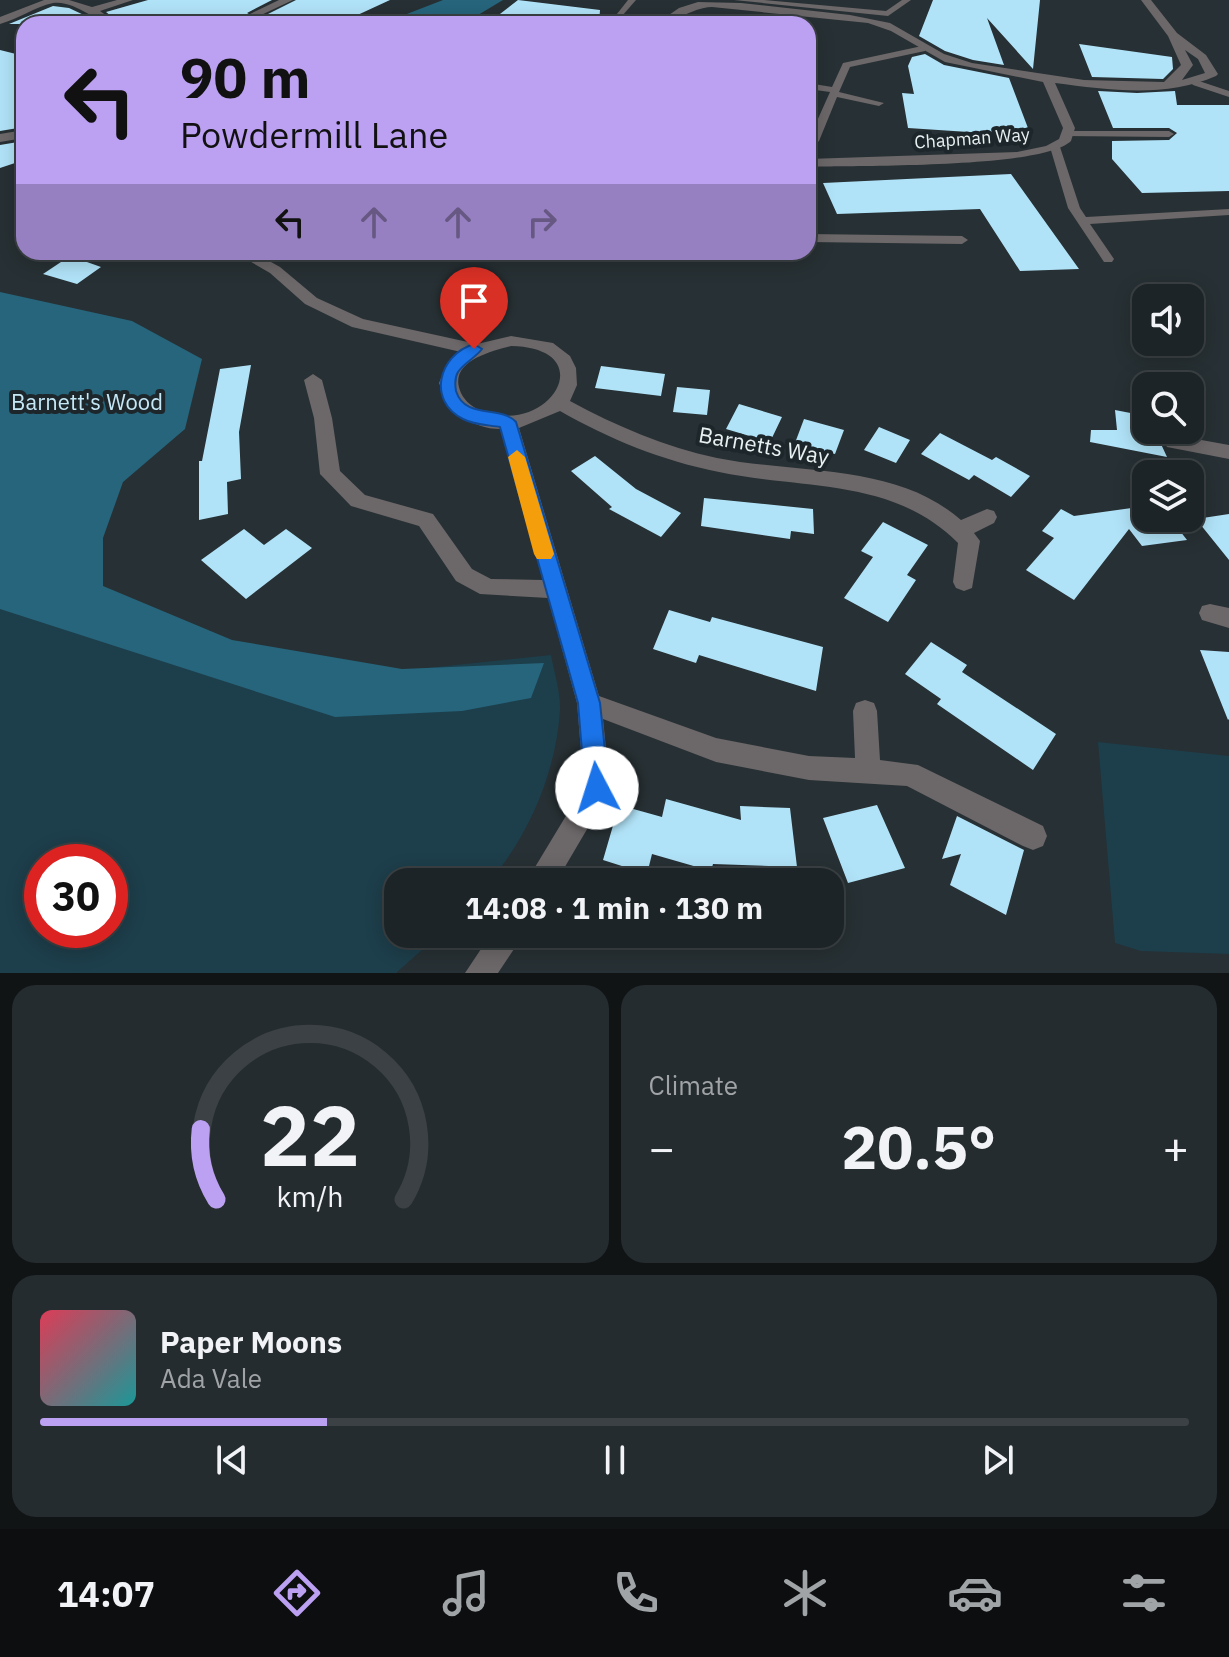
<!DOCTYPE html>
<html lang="en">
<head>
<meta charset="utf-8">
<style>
	:root { --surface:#1d2427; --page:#252c2f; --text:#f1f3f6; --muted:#a0a4a7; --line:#3b4144; --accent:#bca0f2 }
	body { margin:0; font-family:"IBM Plex Sans",sans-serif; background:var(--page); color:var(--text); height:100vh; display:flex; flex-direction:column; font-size:30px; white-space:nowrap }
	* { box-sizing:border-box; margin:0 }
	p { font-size:26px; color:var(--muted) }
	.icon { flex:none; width:44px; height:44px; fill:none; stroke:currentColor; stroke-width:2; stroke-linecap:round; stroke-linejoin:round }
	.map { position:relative; height:973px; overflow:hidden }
	.sheet { display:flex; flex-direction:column; gap:12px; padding:12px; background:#101415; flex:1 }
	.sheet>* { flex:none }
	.guide { position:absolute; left:16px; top:16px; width:800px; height:244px; border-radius:24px; box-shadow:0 4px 20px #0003,0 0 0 2px var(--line); background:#bca0f2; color:#111; overflow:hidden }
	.tools { position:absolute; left:1132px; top:284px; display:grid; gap:16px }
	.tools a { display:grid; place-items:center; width:72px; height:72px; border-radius:16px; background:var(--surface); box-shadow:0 4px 20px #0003,0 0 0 2px var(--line); font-size:40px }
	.speed { position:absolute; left:24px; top:844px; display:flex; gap:16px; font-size:40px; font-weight:700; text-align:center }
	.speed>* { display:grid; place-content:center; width:104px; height:104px; border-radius:50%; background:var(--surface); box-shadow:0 4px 20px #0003,0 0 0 2px var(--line); line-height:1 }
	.speed .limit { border:12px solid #d22; background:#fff; color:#111 }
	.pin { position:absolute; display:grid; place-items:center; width:68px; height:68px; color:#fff; margin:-82px -34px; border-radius:50% 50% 50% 0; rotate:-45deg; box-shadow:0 0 8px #0007 }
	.pin .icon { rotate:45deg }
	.me { position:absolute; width:88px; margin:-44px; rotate:355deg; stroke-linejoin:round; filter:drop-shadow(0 0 6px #0008) }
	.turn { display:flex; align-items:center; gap:28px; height:168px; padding:0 32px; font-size:36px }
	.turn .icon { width:104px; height:104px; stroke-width:2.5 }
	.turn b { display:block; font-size:56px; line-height:68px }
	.lanes { display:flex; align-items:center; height:76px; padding:0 32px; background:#0003; justify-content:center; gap:40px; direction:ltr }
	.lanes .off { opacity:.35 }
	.big { font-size:60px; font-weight:800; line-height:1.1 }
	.sheet .card { flex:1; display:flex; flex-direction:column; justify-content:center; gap:12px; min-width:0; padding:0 28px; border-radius:24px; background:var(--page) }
	.sheet .dial { align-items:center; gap:0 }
	.dial svg { height:208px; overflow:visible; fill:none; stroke:var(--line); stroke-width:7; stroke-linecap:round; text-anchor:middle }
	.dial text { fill:var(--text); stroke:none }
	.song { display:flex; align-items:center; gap:24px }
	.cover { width:96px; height:96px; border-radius:12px; background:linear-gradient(135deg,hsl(350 70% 55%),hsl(180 70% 35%)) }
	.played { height:8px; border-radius:4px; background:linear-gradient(90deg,var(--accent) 25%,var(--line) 25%) }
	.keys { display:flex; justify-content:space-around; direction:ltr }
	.heat { display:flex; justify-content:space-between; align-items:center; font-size:44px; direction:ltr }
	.sheet .tiles { flex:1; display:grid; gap:12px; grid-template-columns:1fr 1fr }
	.card:last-child { grid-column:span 2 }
	.trip { position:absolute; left:384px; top:868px; width:460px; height:80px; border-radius:24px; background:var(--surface); box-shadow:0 4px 20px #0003,0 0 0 2px var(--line); font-weight:800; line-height:80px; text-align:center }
	.tabs { display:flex; height:128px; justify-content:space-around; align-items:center; background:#0c0e10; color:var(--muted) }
	.tabs .icon { width:56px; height:56px }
	.tabs .on { color:var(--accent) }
	.tabs b { font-size:36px; color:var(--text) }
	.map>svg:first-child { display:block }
</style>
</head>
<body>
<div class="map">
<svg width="1229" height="973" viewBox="0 0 1229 973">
	<rect width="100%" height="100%" fill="#273034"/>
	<path fill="#1d3e4b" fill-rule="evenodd" d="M0,568L303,681L551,655C554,672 561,693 560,711C556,772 529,836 489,882H398V934H440L396,973H0ZM42,862H110V930H42Z
		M1098,742L1229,756V954L1141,951L1115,943Z"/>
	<path fill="#26657c" d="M443,0H503L463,24H381Z
		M0,292L132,321L202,359L185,429L123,482L103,538V586L232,640L402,669L544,663L531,698L462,711L335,717L0,609Z"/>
	<path fill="#b1e3f8" d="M148,0H272L247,13L258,19L296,0H390L338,24H121L106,12Z
		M518,0L600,10L599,24H487Z
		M933,0H1040L1033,69L987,18L1004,65L973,60L945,51L919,36Z
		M53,6L69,8L103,24H9Z
		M1079,44L1172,57L1173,69L1163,79L1092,77Z
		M0,50L24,56V127L0,131Z
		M925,54L944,65L1009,78L1031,136L908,128L902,93L914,94L908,66L912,57Z
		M1098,91L1137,93L1175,91L1177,105H1229V191L1142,193L1112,159V141L1169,140L1177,133L1169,128H1113Z
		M24,141V160L0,168V145Z
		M1011,174L1079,269L1020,271L980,209L837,214L823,183Z
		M70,256L101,267L77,284L43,274Z
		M251,365L239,432L241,479L227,482L228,514L199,520V461H202L220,369Z
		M601,366L665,374L661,396L595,388Z
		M677,387L710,390L707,415L673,412Z
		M739,404L782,417L770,442L726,429Z
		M1115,410L1146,416V430H1163L1161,444L1167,457L1090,442L1091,430H1117Z
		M804,419L844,430L835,454L795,443Z
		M879,427L910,440L896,463L864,450Z
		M940,433L992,460L996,457L1030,476L1011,497L974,475L969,480L921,454Z
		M595,456L636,489L681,513L661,537L609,509L612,507L571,471Z
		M704,498L813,509L814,534L791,531L790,539L701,526Z
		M1146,506L1138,518H1170L1187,540L1142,546L1129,529L1074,600L1026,570L1054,538L1042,531L1061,509L1074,516Z
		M1229,514V560L1196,519Z
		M883,522L928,545L907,575L916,580L888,622L844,598L873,557L861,551Z
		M244,529L264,545L286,529L312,548L246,599L201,560Z
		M669,610L710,622L712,617L823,647L816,691L699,655L696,663L653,649Z
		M931,642L967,665L962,672L1056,734L1033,770L937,704L941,699L905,674Z
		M1200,650L1229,652V719L1228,720Z
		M666,799L741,820L740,806L790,808L797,867L713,864L711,871L652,854L647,874L603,860L619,805L662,817Z
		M877,805L905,868L848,883L823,818Z
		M957,816L1024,850L1006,915L950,885L961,854L942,859Z"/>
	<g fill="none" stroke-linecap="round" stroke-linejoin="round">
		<path fill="#6c6768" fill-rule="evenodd" d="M628,0H636L622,16L655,24L618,21L616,24H609Z
			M734,0H764L886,11L902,0H911L888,16Z
			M922,46L925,47V51L850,67L839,92L884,103L879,106L837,97L819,141L808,150V141L830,92L808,89V83L832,87L843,63Z
			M1196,80L1229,91V97L1193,85L1191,83Z
			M1067,131H1169L1174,134L1169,137L1063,136L1062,134Z
			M1051,145L1060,147L1080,208L1086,217L1229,209V215L1090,224L1114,259L1112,262H1104L1068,208L1050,147Z
			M808,234L962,236L968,240L962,244L808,242Z"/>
		<path fill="#6c6768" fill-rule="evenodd" d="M44,0H69L92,7L117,0H133L100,11L118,24C96,24 76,0 53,3C35,7 18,19 0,24V17Z
			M279,0H293L259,16L250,14Z
			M1141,0H1151L1177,33L1206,55L1218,74L1216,76C1166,98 1109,90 1055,83L1075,128L1071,141C1041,169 858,165 808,167V159L1017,152L1046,146L1059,139L1063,128L1043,82L945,62L891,31L868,23L712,7C689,8 676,24 656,24L679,8L698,2L741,3L850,15L890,23L944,54L972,63L1084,80L1164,82L1181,65L1168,36ZM1185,50L1198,59L1205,73L1182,80L1193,65Z
			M24,130V138L0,142V134Z
			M234,252H253L280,267L317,298L363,319L477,344L511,336L553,343L570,356L576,368L577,385L570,401C616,426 665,447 717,458C797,474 896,463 961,520L987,509L994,511L997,517L994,523L974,533L980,541L972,588L964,591L956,588L953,582L958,543C892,477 804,490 719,472C663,461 609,439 560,411L519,428L599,696L716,738L809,756L855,758L853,711L856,703L865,700L874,703L877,711L880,760L918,765L1043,826L1047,836L1043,846L1033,850L1023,846L907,786L809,780L716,762L603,719L610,788L606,797L556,882H526L584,786L577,703L548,598L480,594L456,581L419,526L351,506L320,474L314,418L304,380L313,374L322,380L332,418L340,471L365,495L433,514L472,569L491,579L543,580L501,429C470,429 449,410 439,383L448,362L461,352L352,327L305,304L270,273ZM511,346C602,348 551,435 484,412C475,409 465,402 461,393C447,362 489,352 511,346Z
			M1174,435L1229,445V459L1167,447L1164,442L1167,437Z
			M1210,604L1229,608V628L1202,620L1199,613L1202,606Z
			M491,934H524L498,973H465Z"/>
	</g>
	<path fill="#1a73e8" stroke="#114b97" stroke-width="2" d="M474,344L482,349C475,358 464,363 458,372C455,377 455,385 456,391C465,420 501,405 516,422L600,703L609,788L605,796L597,800L588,796L585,788L578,703L500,427C489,425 474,425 463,419C427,401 438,355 474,344Z"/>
	<path fill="#f59e0b" d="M517,450L525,457L554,554L551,559H537L534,554L508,457Z"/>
	<g text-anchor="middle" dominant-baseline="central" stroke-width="8" stroke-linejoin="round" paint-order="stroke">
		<g font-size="18" fill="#e9f0f2" stroke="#1d262a">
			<text transform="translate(972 138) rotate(-4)">Chapman Way</text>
		</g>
		<g font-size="22" fill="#c5e8f7" stroke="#1d262a">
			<text x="87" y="401">Barnett's Wood</text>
		</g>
		<g font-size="22" fill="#e9f0f2" stroke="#1d262a">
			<text transform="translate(764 445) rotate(10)">Barnetts Way</text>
		</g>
	</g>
</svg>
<div class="tools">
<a><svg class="icon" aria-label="sound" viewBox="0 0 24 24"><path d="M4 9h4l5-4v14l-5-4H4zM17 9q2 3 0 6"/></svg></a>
<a><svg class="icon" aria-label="search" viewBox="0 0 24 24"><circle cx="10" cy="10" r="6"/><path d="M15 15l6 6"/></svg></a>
<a><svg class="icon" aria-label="layers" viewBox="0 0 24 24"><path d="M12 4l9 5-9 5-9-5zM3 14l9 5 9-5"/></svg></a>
</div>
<div class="speed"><div class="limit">30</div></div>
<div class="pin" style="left:474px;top:349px;background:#d93025"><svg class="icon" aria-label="arrive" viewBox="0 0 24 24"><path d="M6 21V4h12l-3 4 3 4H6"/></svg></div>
<svg class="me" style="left:597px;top:788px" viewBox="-20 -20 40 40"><circle r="19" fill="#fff"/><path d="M0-13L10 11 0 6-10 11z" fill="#1a73e8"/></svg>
<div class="trip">14:08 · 1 min · 130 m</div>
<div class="guide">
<div class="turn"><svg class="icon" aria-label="left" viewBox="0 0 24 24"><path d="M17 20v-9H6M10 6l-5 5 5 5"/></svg><div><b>90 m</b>Powdermill Lane</div></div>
<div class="lanes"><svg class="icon" aria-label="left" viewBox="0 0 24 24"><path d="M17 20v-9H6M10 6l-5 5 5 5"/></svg><svg class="icon off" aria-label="ahead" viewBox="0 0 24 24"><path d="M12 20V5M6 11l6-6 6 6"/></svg><svg class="icon off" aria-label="ahead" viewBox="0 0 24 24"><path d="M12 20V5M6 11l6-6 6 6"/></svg><svg class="icon off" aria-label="right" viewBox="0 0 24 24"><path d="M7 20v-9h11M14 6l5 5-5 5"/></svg></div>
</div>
</div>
<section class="sheet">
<div class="tiles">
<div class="card dial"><svg viewBox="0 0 100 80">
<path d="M14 69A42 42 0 1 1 86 69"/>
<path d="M14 69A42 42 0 0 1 8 42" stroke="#bca0f2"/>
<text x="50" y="56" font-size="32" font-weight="700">22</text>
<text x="50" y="72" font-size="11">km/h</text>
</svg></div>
<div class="card"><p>Climate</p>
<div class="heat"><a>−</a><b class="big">20.5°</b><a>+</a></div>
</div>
<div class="card">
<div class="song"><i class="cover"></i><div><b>Paper Moons</b><p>Ada Vale</p></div></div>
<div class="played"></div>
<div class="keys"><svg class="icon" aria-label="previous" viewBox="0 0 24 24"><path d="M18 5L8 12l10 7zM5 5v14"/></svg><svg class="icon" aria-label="pause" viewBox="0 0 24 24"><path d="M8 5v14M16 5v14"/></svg><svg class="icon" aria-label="next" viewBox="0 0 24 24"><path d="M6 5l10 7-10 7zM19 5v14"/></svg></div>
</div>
</div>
</section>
<nav class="tabs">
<b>14:07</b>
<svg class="icon on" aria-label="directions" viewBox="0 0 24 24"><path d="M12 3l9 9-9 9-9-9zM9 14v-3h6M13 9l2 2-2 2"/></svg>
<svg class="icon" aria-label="music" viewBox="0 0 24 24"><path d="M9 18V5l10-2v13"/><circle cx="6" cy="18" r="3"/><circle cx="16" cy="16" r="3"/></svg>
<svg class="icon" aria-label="phone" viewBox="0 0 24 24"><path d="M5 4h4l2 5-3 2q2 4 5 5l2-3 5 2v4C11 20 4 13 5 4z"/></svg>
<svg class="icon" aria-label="climate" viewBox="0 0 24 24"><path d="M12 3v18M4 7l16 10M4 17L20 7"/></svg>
<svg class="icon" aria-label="car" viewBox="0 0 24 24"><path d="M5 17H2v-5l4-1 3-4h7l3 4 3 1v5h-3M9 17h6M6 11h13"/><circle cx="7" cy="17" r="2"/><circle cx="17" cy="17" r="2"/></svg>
<svg class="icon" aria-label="filters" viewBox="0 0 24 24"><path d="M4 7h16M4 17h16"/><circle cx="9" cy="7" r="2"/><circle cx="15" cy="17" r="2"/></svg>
</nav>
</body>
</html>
